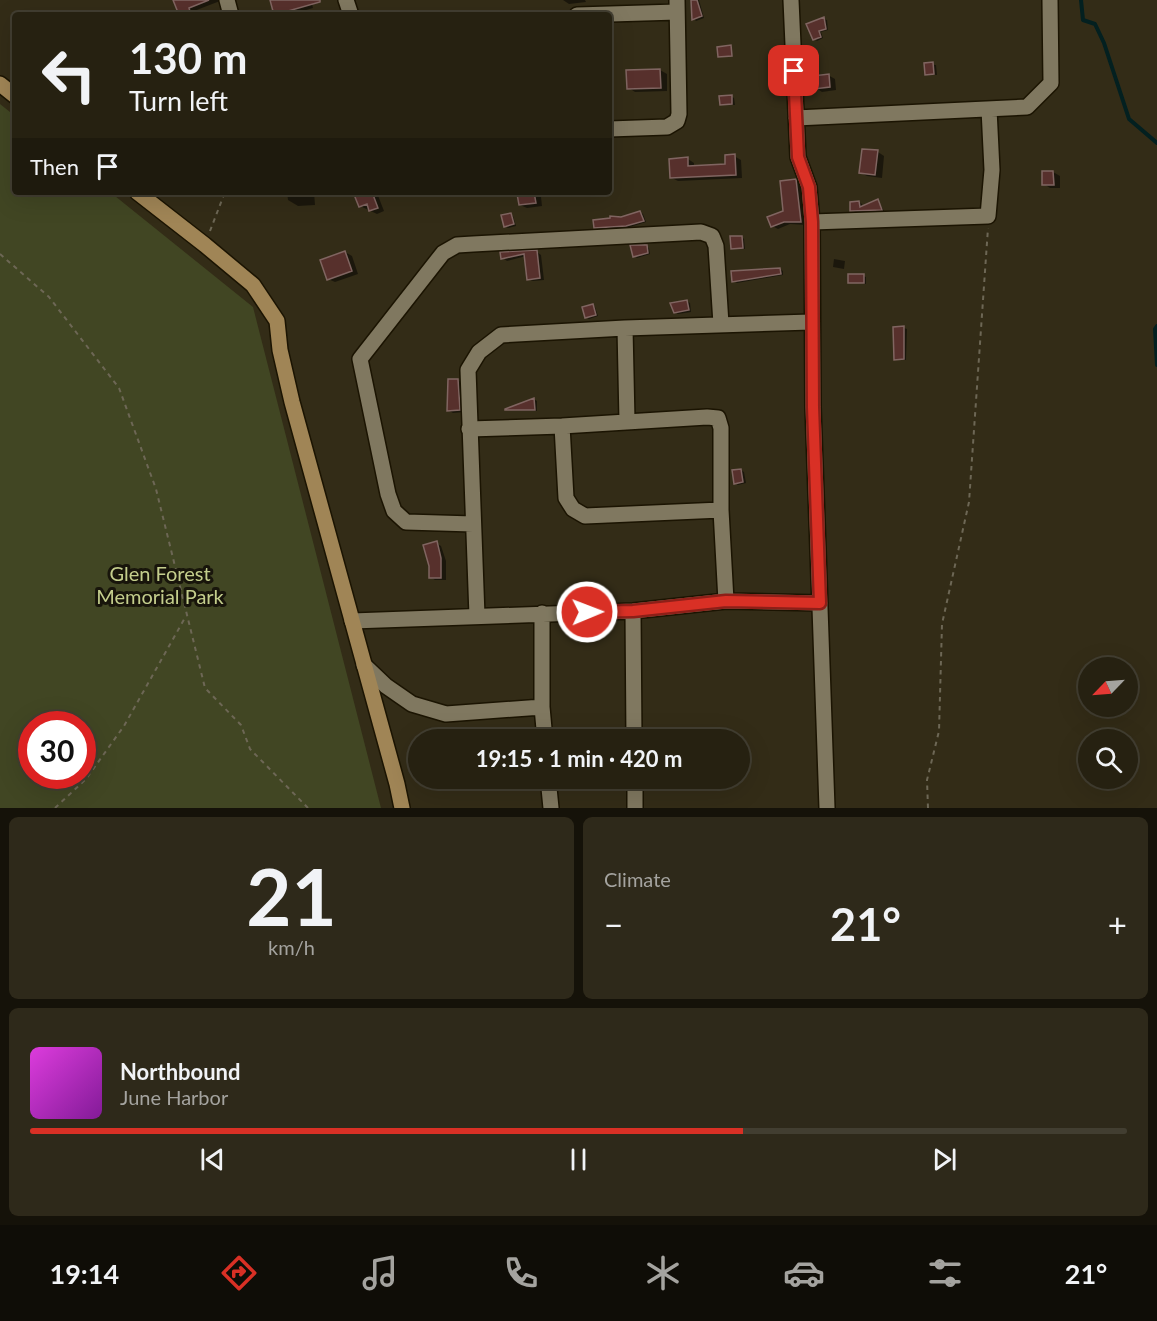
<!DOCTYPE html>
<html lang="en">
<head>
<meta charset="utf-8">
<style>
	:root { --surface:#262111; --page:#2e291a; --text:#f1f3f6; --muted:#a4a39f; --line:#423e31; --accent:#d93025 }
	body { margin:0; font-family:Lato,sans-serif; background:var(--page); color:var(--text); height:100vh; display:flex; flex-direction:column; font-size:22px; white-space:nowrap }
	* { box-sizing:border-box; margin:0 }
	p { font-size:20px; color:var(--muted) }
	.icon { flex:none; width:33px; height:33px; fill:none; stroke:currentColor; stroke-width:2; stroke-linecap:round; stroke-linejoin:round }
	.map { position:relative; height:808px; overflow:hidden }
	.panel { display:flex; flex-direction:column; gap:9px; padding:9px; background:#151209; flex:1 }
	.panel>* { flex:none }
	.guide { position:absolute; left:12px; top:12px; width:600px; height:183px; border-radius:6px; box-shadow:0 6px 24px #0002,0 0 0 2px var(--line); background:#262111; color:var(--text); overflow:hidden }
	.needle { width:39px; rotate:245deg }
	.controls { position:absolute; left:1078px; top:657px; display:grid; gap:12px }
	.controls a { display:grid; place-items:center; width:60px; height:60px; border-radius:50%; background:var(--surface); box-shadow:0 6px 24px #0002,0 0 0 2px var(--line); font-size:30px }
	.speed { position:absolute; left:18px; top:711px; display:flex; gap:12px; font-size:30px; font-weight:700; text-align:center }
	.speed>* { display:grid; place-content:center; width:78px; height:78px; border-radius:50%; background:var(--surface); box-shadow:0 6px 24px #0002,0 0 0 2px var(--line); line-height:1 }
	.speed .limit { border:9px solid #d22; background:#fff; color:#111 }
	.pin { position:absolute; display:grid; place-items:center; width:51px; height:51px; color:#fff; margin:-26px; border-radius:12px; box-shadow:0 3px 9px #0006 }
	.me { position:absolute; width:66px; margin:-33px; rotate:89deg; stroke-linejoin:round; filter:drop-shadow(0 0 4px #0008) }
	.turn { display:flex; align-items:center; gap:21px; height:126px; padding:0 18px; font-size:27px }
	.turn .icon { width:78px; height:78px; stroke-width:2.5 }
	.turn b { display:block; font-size:42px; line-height:51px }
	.then { display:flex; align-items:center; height:57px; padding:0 18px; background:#0003; gap:12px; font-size:22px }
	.big { font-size:45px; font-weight:700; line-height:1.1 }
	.panel .tile { flex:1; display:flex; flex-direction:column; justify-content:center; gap:9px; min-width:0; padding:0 21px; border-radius:9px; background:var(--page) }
	.panel .dial { align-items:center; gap:0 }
	.dial b { font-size:78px; line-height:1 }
	.song { display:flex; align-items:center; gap:18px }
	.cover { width:72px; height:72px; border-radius:9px; background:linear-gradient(135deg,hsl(300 70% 55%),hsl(290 70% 35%)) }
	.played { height:6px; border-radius:3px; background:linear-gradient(90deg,var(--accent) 65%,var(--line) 65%) }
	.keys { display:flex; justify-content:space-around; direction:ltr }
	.heat { display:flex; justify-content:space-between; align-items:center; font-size:33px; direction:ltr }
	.panel .tiles { flex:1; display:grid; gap:9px; grid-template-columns:1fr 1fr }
	.tile:last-child { grid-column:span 2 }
	.trip { position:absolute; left:408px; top:729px; width:342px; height:60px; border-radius:30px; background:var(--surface); box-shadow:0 6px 24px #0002,0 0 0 2px var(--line); font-weight:700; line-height:60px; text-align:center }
	.tab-bar { display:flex; height:96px; justify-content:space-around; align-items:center; background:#0f0d07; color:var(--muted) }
	.tab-bar .icon { width:42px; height:42px }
	.tab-bar .current { color:var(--accent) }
	.tab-bar b { font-size:27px; color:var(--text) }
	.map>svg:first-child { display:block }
</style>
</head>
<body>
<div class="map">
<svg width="1157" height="808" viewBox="0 0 1157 808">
	<rect width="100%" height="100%" fill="#332c17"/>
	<path fill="#414623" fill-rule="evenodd" d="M0,104L15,116V192H110L253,307L381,808H0ZM32,724H82V776H32Z"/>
	<path fill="#0007" d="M174,0H220V1L194,11L196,15H180Z
		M271,0H311L313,8L289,15H275Z
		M563,0H585L586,2L569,4Z
		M693,0H699L704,18L696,21L694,19Z
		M824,19L827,20L828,30L821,32L823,38L817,41L814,39Z
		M925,64L936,65L937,75L926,74Z
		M660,70L667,74V91L635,92L629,88L628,72Z
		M828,75L835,79L836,90L822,92L816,88Z
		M731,96L734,98L735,105L721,104Z
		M878,152L884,156L882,178L867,176L861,173Z
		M734,156L741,160L742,178L678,181L672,178L688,159L694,163V167L727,166Z
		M1053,172L1060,176V188H1050L1044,184L1043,173Z
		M795,180L801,183L806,225L790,224L778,229L772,226L785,212Z
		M287,192H314L315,205L298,206L288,200Z
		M363,192L377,193L384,211L377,214L360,206Z
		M534,193L541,197L542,206L527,208L520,205Z
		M878,201L884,211L855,212L852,210L859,202L862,204V208Z
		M640,212L643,214L646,222L630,227L599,229L596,227Z
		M510,214L513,216L516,226L508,228L505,226Z
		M742,237L744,239L745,249L732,248Z
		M646,246L649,248L650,254L637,258L635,256Z
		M345,252L352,256L358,274L335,282L328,279Z
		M537,252L541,255L544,280L533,281L528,279L526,256L507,261L503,258L502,254Z
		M834,259L845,261L844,269L833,267Z
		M780,269L783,271V275L737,283L734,281Z
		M863,276L866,277V284L849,282Z
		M687,301L690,303L691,312L678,314L675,312Z
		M593,305L595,307L598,316L589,319L586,317Z
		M904,328L907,329L906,360H899L896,359Z
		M458,380L463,383L464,412L453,413L448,410Z
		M534,399L537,401V411L507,410Z
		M741,470L744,472L746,483L738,485L735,483Z
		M436,543L441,546L446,561V580H435L430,577V565Z"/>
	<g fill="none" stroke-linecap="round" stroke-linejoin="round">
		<path stroke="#032020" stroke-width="4" d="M1081,0L1083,20L1095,24L1104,43L1129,119L1157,143
			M1157,326L1155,329L1157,365"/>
	</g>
	<path fill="#57302c" stroke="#806561" stroke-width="1.5" d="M173,0H209L189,8L191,15H179Z
		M270,0H320V2L274,15Z
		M691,0H697L702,16L692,20Z
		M824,17L826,29L819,31L821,37L813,40L806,24Z
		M731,45L732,56L718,57L717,47Z
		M933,62L934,74L925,75L924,63Z
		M660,69L661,88L627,89L626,70Z
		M829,74L830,87L814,89L813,76Z
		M732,95V104L720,105L719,96Z
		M862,149L878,150L875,175L859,173Z
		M735,154L736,175L670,178L669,159L688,157V166L725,164V155Z
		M1042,171H1053L1054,185H1042Z
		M796,179L801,222H784L771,227L767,217L783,211L780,181Z
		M353,192H372L378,208L369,211L367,204L359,207Z
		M534,192L536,203L519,205L517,194Z
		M878,199L882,210L850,211V202L859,201L860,207Z
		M640,211L644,221L626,226L594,228L593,220L610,218V216L621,217Z
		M511,213L514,224L504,227L501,215Z
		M730,236H742L743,248L731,249Z
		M630,245H647L648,253L633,257Z
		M537,250L540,278L527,280L524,254L501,259L500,252Z
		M345,251L352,271L327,280L320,260Z
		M780,268L781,274L732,282L731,271Z
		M848,274H864V283H848Z
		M687,300L689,310L674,313L670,303Z
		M593,304L596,315L585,318L582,307Z
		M904,326V359L894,360L893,327Z
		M448,379H458L460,410L447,411Z
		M534,398L535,410H505V409Z
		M741,469L743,482L734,484L732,470Z
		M437,541L441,558V578H429V566L423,545Z"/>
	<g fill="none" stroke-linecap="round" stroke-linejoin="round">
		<g stroke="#1b1402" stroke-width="18">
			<path id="street" d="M227,0L231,15
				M346,0L351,15
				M791,0L798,157L809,187L812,222L988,216L992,170L989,109
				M577,15L677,12
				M796,118L1027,107L1051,83L1050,0
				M609,129L667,127L677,121L679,114L677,0
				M812,222L813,407L827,808
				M625,328L627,421
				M562,426L566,498L573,509L585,516L721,510
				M469,429L562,426L707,417L718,418L721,428V510L726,601
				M473,524L406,522L394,511L388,494L360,359L443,253L457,245L473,244L701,232L712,236L716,246L721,324
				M633,611L634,740
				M542,613V707L545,740
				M477,616L468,370L479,352L501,335L625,328L811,322
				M352,621L633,611L726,601L820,603
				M364,665L386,686L412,704L446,714L542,707
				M548,778L551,808
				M635,778V808"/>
		</g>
		<g stroke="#1b1402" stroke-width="18">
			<path id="secondary" d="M0,84L15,96
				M137,192L205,245L253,285L277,321L280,350L292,402L397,784L402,808"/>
		</g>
		<path stroke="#6d6755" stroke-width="2" stroke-dasharray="4.5 4.5" stroke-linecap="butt" d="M210,231L225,192
			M0,254L49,297L119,388L156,489L205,688L241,725L250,749L308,808
			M55,808L86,779L124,726L186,616
			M928,808L927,780L939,731L942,624L969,502L988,228"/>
		<use href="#street" stroke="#807860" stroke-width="15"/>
		<use href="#secondary" stroke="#a08556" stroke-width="15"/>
	</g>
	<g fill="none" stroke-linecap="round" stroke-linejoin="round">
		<g stroke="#8d1f18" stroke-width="15">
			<path id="route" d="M587,612L633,611L726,601L820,603L813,407L812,222L809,187L798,157L794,71"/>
		</g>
		<use href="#route" stroke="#d93025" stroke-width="10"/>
	</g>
	<g text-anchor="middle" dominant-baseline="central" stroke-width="6" stroke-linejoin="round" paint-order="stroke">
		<g font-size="20" fill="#c4ce8c" stroke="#18150b">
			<text x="160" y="573">Glen Forest<tspan x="160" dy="23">Memorial Park</tspan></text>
		</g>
	</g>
</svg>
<div class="controls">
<a><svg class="needle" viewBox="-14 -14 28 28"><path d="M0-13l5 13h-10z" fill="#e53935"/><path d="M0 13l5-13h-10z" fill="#a4a39f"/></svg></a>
<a><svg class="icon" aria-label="search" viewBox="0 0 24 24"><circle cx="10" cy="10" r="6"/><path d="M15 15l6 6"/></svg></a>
</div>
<div class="speed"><div class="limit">30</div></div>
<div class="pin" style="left:794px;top:71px;background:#d93025"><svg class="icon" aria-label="arrive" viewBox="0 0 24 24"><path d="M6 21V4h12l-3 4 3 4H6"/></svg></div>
<svg class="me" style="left:587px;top:612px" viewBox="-20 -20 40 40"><circle r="17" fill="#d93025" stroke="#fff" stroke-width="3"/><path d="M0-11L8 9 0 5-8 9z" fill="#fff"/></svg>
<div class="trip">19:15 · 1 min · 420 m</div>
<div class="guide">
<div class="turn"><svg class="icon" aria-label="left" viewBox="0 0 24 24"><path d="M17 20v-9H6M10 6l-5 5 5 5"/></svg><div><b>130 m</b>Turn left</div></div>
<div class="then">Then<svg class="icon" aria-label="arrive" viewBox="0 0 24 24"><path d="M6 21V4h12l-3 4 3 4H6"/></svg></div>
</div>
</div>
<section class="panel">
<div class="tiles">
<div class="tile dial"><b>21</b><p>km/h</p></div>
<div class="tile"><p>Climate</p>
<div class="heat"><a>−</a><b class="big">21°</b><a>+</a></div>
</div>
<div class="tile">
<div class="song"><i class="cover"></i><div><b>Northbound</b><p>June Harbor</p></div></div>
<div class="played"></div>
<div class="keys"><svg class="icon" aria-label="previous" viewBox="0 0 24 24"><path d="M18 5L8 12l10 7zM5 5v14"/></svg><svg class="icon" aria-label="pause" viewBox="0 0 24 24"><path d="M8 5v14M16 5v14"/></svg><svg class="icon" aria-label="next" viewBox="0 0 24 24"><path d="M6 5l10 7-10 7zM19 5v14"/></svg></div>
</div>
</div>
</section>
<nav class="tab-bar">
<b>19:14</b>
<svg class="icon current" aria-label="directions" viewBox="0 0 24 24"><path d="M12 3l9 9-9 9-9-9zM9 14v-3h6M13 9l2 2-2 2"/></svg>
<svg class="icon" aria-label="music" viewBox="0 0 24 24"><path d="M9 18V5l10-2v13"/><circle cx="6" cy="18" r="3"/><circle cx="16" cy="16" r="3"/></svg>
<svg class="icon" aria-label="phone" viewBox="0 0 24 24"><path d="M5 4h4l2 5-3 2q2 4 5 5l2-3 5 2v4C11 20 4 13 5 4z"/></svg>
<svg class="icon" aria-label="climate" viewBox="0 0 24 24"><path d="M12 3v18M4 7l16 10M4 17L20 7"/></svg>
<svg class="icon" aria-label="car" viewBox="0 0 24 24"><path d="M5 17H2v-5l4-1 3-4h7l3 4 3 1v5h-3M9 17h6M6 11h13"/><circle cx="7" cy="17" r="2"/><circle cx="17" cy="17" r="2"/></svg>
<svg class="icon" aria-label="filters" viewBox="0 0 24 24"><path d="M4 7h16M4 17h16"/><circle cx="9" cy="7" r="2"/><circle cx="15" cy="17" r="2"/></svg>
<b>21°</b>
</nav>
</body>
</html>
